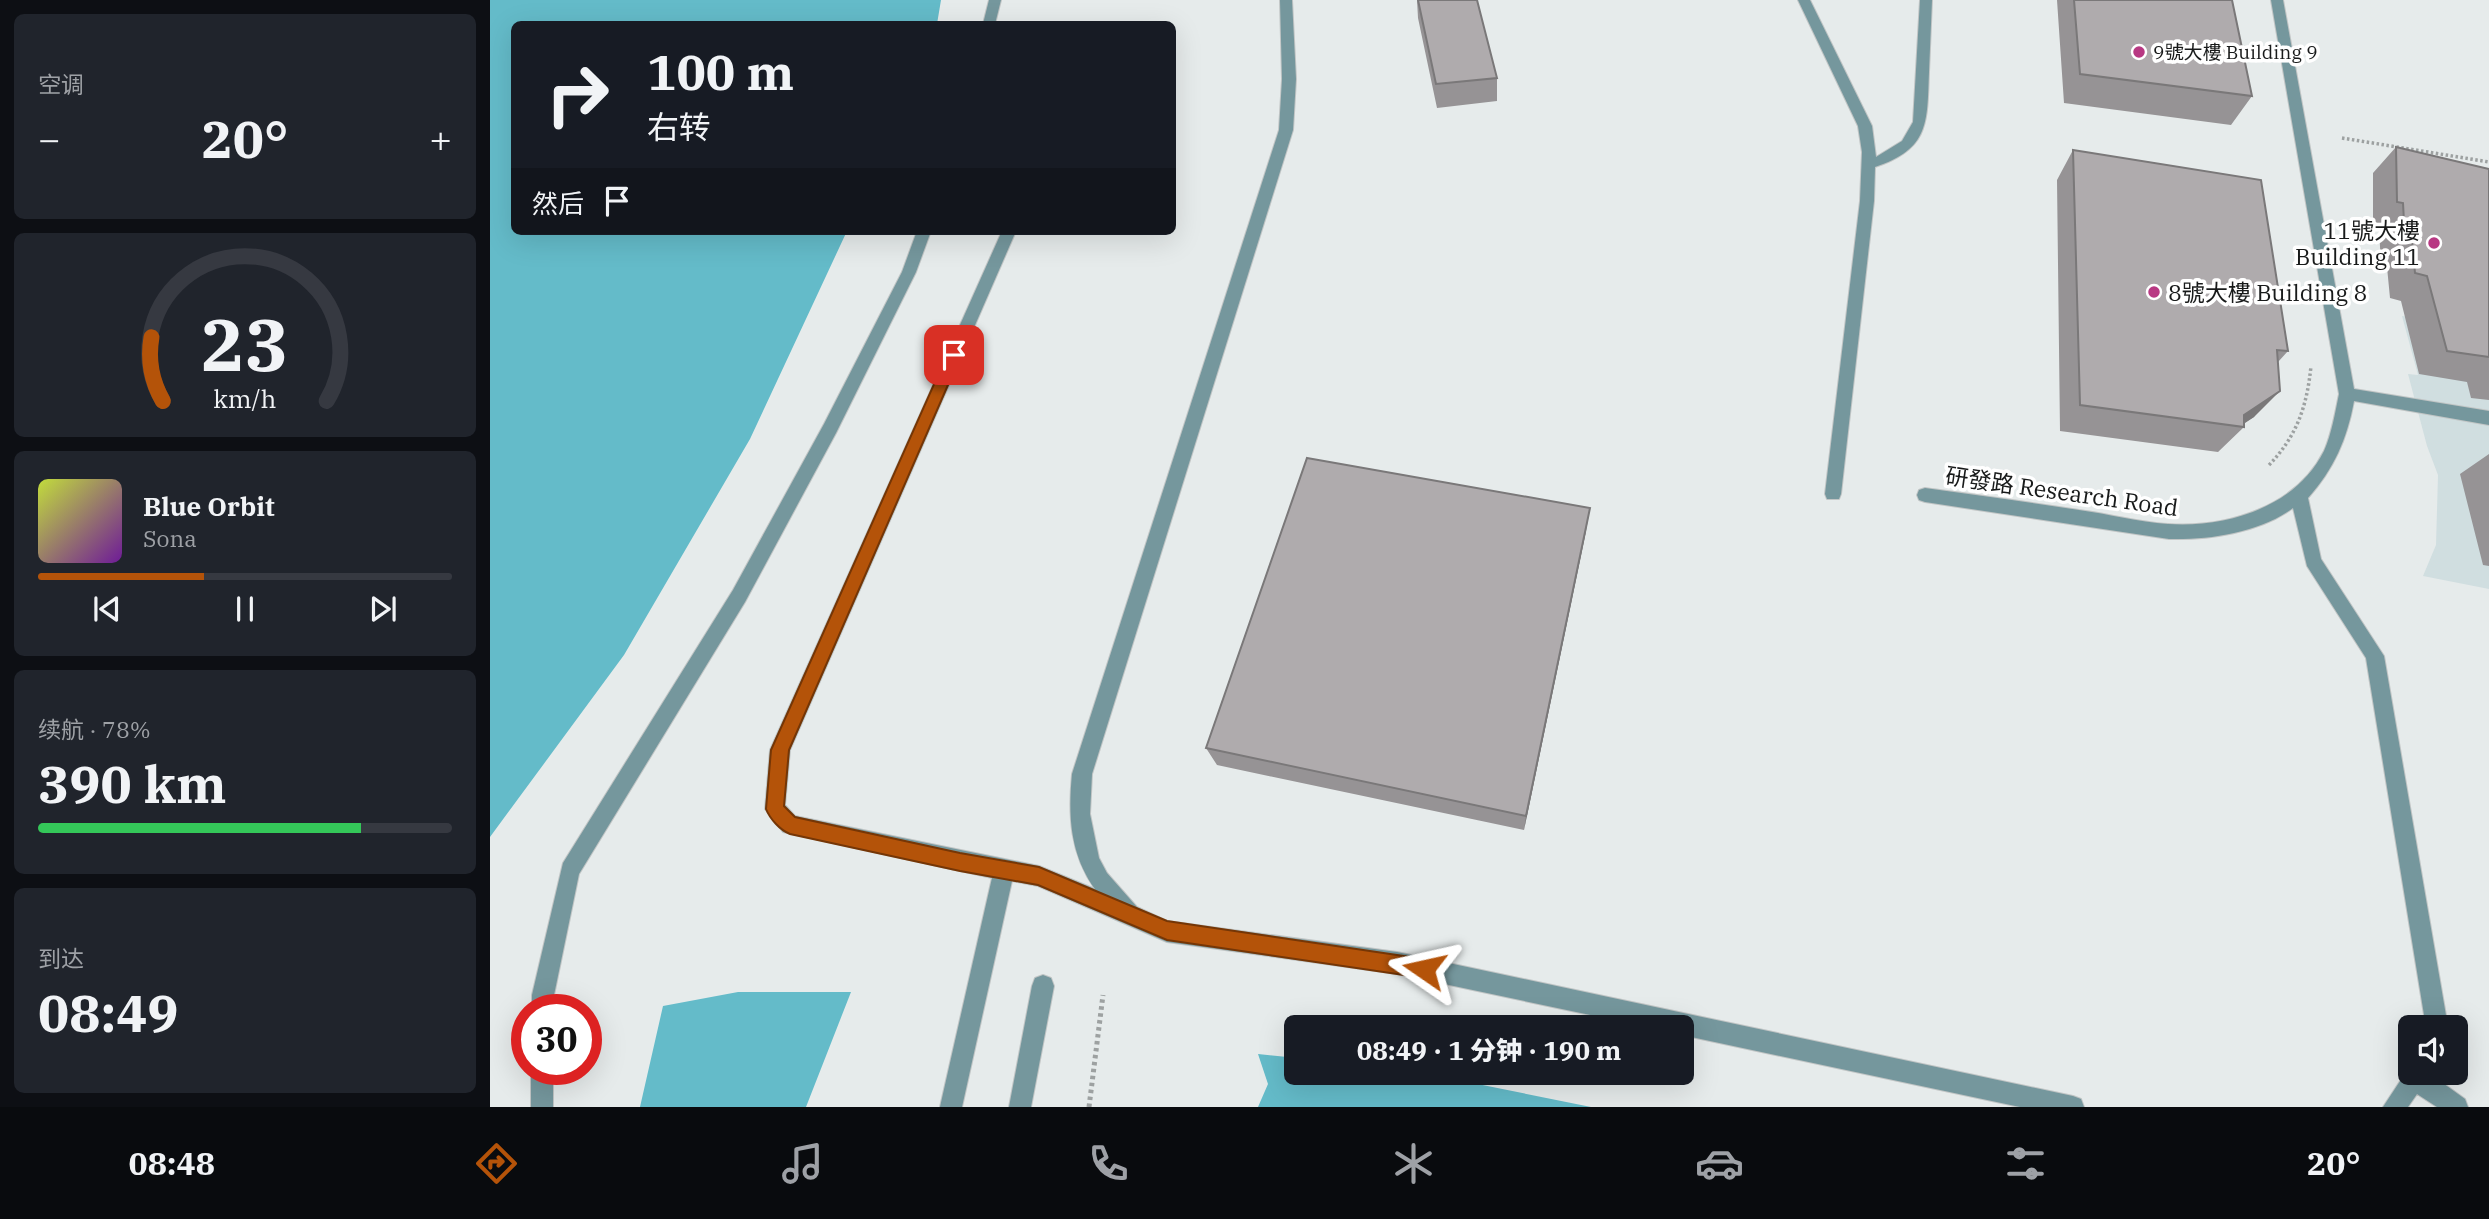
<!DOCTYPE html>
<html lang="zh">
<head>
<meta charset="utf-8">
<style>
	:root { --surface:#171b24; --page:#20242c; --text:#f1f3f6; --muted:#9ea1a6; --line:#363941; --accent:#b45309 }
	body { margin:0; font-family:"IBM Plex Serif","Noto Sans SC",serif; background:var(--page); color:var(--text); height:100vh; display:flex; flex-direction:column; font-size:26px; white-space:nowrap }
	* { box-sizing:border-box; margin:0 }
	p { font-size:23px; color:var(--muted) }
	.icon { flex:none; width:38px; height:38px; fill:none; stroke:currentColor; stroke-width:2; stroke-linecap:round; stroke-linejoin:round }
	.map { position:relative; flex:1; overflow:hidden }
	.panel { display:flex; flex-direction:column; gap:14px; padding:14px; background:#0d0f14; width:490px }
	.panel>* { flex:none }
	.guide { position:absolute; left:21px; top:21px; width:665px; height:214px; border-radius:10px; box-shadow:0 7px 28px #0002; background:#171b24; color:var(--text); overflow:hidden }
	.buttons { position:absolute; left:1908px; top:1015px; display:grid; gap:14px }
	.buttons a { display:grid; place-items:center; width:70px; height:70px; border-radius:10px; background:var(--surface); box-shadow:0 7px 28px #0002; font-size:35px }
	.speed { position:absolute; left:21px; top:994px; display:flex; gap:14px; font-size:35px; font-weight:700; text-align:center }
	.speed>* { display:grid; place-content:center; width:91px; height:91px; border-radius:50%; background:var(--surface); box-shadow:0 7px 28px #0002; line-height:1 }
	.speed .limit { border:10px solid #d22; background:#fff; color:#111 }
	.pin { position:absolute; display:grid; place-items:center; width:60px; height:60px; color:#fff; margin:-30px; border-radius:14px; box-shadow:0 4px 10px #0006 }
	.me { position:absolute; width:77px; margin:-38px; rotate:281deg; stroke-linejoin:round; filter:drop-shadow(0 0 5px #0008) }
	.turn { display:flex; align-items:center; gap:24px; height:147px; padding:0 21px; font-size:32px }
	.turn .icon { width:91px; height:91px; stroke-width:2.5 }
	.turn b { display:block; font-size:49px; line-height:60px }
	.then { display:flex; align-items:center; height:66px; padding:0 21px; background:#0003; gap:14px; font-size:26px }
	.big { font-size:52px; font-weight:800; line-height:1.1 }
	.panel .widget { flex:1; display:flex; flex-direction:column; justify-content:center; gap:10px; min-width:0; padding:0 24px; border-radius:10px; background:var(--page) }
	.panel .dial { align-items:center; gap:0 }
	.dial svg { height:182px; overflow:visible; fill:none; stroke:var(--line); stroke-width:7; stroke-linecap:round; text-anchor:middle }
	.dial text { fill:var(--text); stroke:none }
	.song { display:flex; align-items:center; gap:21px }
	.cover { width:84px; height:84px; border-radius:10px; background:linear-gradient(135deg,hsl(70 70% 55%),hsl(280 70% 35%)) }
	.played { height:7px; border-radius:4px; background:linear-gradient(90deg,var(--accent) 40%,var(--line) 40%) }
	.keys { display:flex; justify-content:space-around; direction:ltr }
	.heat { display:flex; justify-content:space-between; align-items:center; font-size:38px; direction:ltr }
	.charge { height:10px; border-radius:5px; background:linear-gradient(90deg,#34c759 78%,var(--line) 0) }
	.trip { position:absolute; left:794px; top:1015px; width:410px; height:70px; border-radius:10px; background:var(--surface); box-shadow:0 7px 28px #0002; font-weight:800; line-height:70px; text-align:center }
	.tab-bar { display:flex; height:112px; justify-content:space-around; align-items:center; background:#090b0e; color:var(--muted) }
	.tab-bar .icon { width:49px; height:49px }
	.tab-bar .current { color:var(--accent) }
	.tab-bar b { font-size:32px; color:var(--text) }
	main { display:flex; flex:1; min-height:0 }
	.map>svg:first-child { display:block }
</style>
</head>
<body>
<main>
<section class="panel">
<div class="widget"><p>空调</p>
<div class="heat"><a>−</a><b class="big">20°</b><a>+</a></div>
</div>
<div class="widget dial"><svg viewBox="0 0 100 80">
<path d="M14 69A42 42 0 1 1 86 69"/>
<path d="M14 69A42 42 0 0 1 9 41" stroke="#b45309"/>
<text x="50" y="56" font-size="32" font-weight="700">23</text>
<text x="50" y="72" font-size="11">km/h</text>
</svg></div>
<div class="widget">
<div class="song"><i class="cover"></i><div><b>Blue Orbit</b><p>Sona</p></div></div>
<div class="played"></div>
<div class="keys"><svg class="icon" aria-label="previous" viewBox="0 0 24 24"><path d="M18 5L8 12l10 7zM5 5v14"/></svg><svg class="icon" aria-label="pause" viewBox="0 0 24 24"><path d="M8 5v14M16 5v14"/></svg><svg class="icon" aria-label="next" viewBox="0 0 24 24"><path d="M6 5l10 7-10 7zM19 5v14"/></svg></div>
</div>
<div class="widget"><p>续航 · 78%</p><b class="big">390 km</b><div class="charge"></div></div>
<div class="widget"><p>到达</p><b class="big">08:49</b></div>
</section>
<div class="map">
<svg width="1999" height="1107" viewBox="0 0 1999 1107">
	<rect width="100%" height="100%" fill="#e6ebeb"/>
	<path fill="#d0dee0" d="M1912,316L1999,330V589L1933,576L1946,545L1948,475L1937,446L1918,374L1928,375Z"/>
	<path fill="#64bbc9" d="M0,0H451L447,24H24V231H357L260,439L134,655L0,837Z
		M248,992H361L316,1107H150L173,1006Z
		M768,1054L807,1058V1073H933L1101,1107H768L778,1084Z"/>
	<g fill="none" stroke-linecap="round" stroke-linejoin="round">
		<g stroke="#c1c5c5" stroke-width="2">
			<path id="minor" d="M499,0H511L505,24H493Z
				M790,0H802L806,79L803,130L602,774L600,814L609,858L617,873L647,907L677,921L907,952L1583,1096L1591,1099L1594,1107H1530L1192,1035V1027H1157L907,974L677,942L548,886L522,881L472,1107H450L502,878L293,832L275,809L280,750L512,231H526L300,750L295,805L305,816L549,866L605,889C580,854 578,816 582,774L789,130L792,79Z
				M1308,0H1320L1382,126L1386,157L1412,141L1423,122L1430,0H1442C1441,24 1440,48 1439,72C1437,122 1440,149 1385,167L1384,201L1351,494L1349,499H1337L1335,494L1370,201L1372,152L1368,126Z
				M1781,0H1793L1864,389L1999,411V425L1864,401C1857,439 1844,469 1818,498L1831,559L1894,656L1958,1027H1936L1876,658L1817,566L1803,508C1769,533 1719,540 1679,539L1435,502L1429,500L1427,495L1429,490L1435,488C1486,495 1538,502 1589,510C1619,514 1648,522 1678,524C1737,528 1806,507 1834,451C1842,433 1845,413 1849,394Z
				M427,231H441L426,272L346,433L255,602L89,874L64,995V1010H42V995L73,863L243,590L334,424L412,272Z
				M553,975L561,978L564,986L541,1107H519L542,986L545,978Z
				M1920,1066V1073H1939L1975,1099L1978,1107H1947L1927,1094L1918,1107H1893Z
				M41,1069H63V1107H41Z"/>
		</g>
		<path stroke="#9da1a1" stroke-width="3.5" stroke-dasharray="2.5 2.5" stroke-linecap="butt" d="M1852,138L1999,162
			M1779,465C1807,436 1817,406 1821,366"/>
		<path stroke="#9da1a1" stroke-width="5" stroke-dasharray="3.5 3.5" stroke-linecap="butt" d="M599,1107L613,995"/>
		<use href="#minor" fill="#75979d" fill-rule="evenodd"/>
	</g>
	<path fill="#969395" d="M927,0H987L1007,78V101L947,108L928,18Z
		M1567,0H1742L1762,96L1741,125L1574,103Z
		M1906,147L1999,169V400L1981,398L1977,382L1929,374L1911,301L1900,298L1897,267L1891,265L1889,228H1883V173Z
		M1583,150L1798,351L1788,362L1764,417L1754,423V427L1728,452L1570,431L1567,180Z
		M1999,454V566L1993,565L1970,474Z
		M1096,531L1034,830L727,765L716,748Z"/>
	<path fill="#7a7879" d="M1790,391L1764,417L1749,427L1754,415Z
		M1100,508L1096,531L1034,830L1036,816Z"/>
	<path fill="#afabad" stroke="#7a7879" stroke-width="2" d="M928,0H987L1007,78L946,84Z
		M1584,0H1742L1762,96L1590,74Z
		M1906,147L1999,169V357L1957,351L1937,276L1925,273L1922,241L1915,240L1913,203L1907,202Z
		M1583,150L1771,180L1798,351L1787,350L1790,391L1754,415V427L1590,405Z
		M817,458L1100,508L1036,816L716,748Z"/>
	<path fill="#b45309" stroke="#753606" stroke-width="2" d="M464,349L471,355L299,750L294,806L305,817L470,853L549,867L677,921L934,959L941,962L944,969L941,976L934,978L677,940L548,885L470,871L300,834C290,830 280,819 276,809L281,750L457,355Z"/>
	<g fill="#b83883" stroke="#fff" stroke-width="2.5">
		<circle cx="1649" cy="52" r="7"/>
		<circle cx="1944" cy="243" r="7"/>
		<circle cx="1664" cy="292" r="7"/>
	</g>
	<g text-anchor="middle" dominant-baseline="central" stroke-width="7" stroke-linejoin="round" paint-order="stroke">
		<g font-size="19" fill="#181a1a" stroke="#fff" text-anchor="start">
			<text x="1663" y="52">9號大樓 Building 9</text>
		</g>
		<g font-size="23" fill="#181a1a" stroke="#fff" text-anchor="end">
			<text x="1930" y="230">11號大樓<tspan x="1930" dy="26">Building 11</tspan></text>
			<text x="1678" y="292" text-anchor="start">8號大樓 Building 8</text>
		</g>
		<g font-size="23" fill="#181a1a" stroke="#fff">
			<text transform="translate(1572 491) rotate(8)">研發路 Research Road</text>
		</g>
	</g>
</svg>
<div class="buttons">
<a><svg class="icon" aria-label="sound" viewBox="0 0 24 24"><path d="M4 9h4l5-4v14l-5-4H4zM17 9q2 3 0 6"/></svg></a>
</div>
<div class="speed"><div class="limit">30</div></div>
<div class="pin" style="left:464px;top:355px;background:#d93025"><svg class="icon" aria-label="arrive" viewBox="0 0 24 24"><path d="M6 21V4h12l-3 4 3 4H6"/></svg></div>
<svg class="me" style="left:934px;top:969px" viewBox="-20 -20 40 40"><path d="M0-17L14 15 0 8-14 15z" fill="#b45309" stroke="#fff" stroke-width="4"/></svg>
<div class="trip">08:49 · 1 分钟 · 190 m</div>
<div class="guide">
<div class="turn"><svg class="icon" aria-label="right" viewBox="0 0 24 24"><path d="M7 20v-9h11M14 6l5 5-5 5"/></svg><div><b>100 m</b>右转</div></div>
<div class="then">然后<svg class="icon" aria-label="arrive" viewBox="0 0 24 24"><path d="M6 21V4h12l-3 4 3 4H6"/></svg></div>
</div>
</div>
</main>
<nav class="tab-bar">
<b>08:48</b>
<svg class="icon current" aria-label="directions" viewBox="0 0 24 24"><path d="M12 3l9 9-9 9-9-9zM9 14v-3h6M13 9l2 2-2 2"/></svg>
<svg class="icon" aria-label="music" viewBox="0 0 24 24"><path d="M9 18V5l10-2v13"/><circle cx="6" cy="18" r="3"/><circle cx="16" cy="16" r="3"/></svg>
<svg class="icon" aria-label="phone" viewBox="0 0 24 24"><path d="M5 4h4l2 5-3 2q2 4 5 5l2-3 5 2v4C11 20 4 13 5 4z"/></svg>
<svg class="icon" aria-label="climate" viewBox="0 0 24 24"><path d="M12 3v18M4 7l16 10M4 17L20 7"/></svg>
<svg class="icon" aria-label="car" viewBox="0 0 24 24"><path d="M5 17H2v-5l4-1 3-4h7l3 4 3 1v5h-3M9 17h6M6 11h13"/><circle cx="7" cy="17" r="2"/><circle cx="17" cy="17" r="2"/></svg>
<svg class="icon" aria-label="filters" viewBox="0 0 24 24"><path d="M4 7h16M4 17h16"/><circle cx="9" cy="7" r="2"/><circle cx="15" cy="17" r="2"/></svg>
<b>20°</b>
</nav>
</body>
</html>
